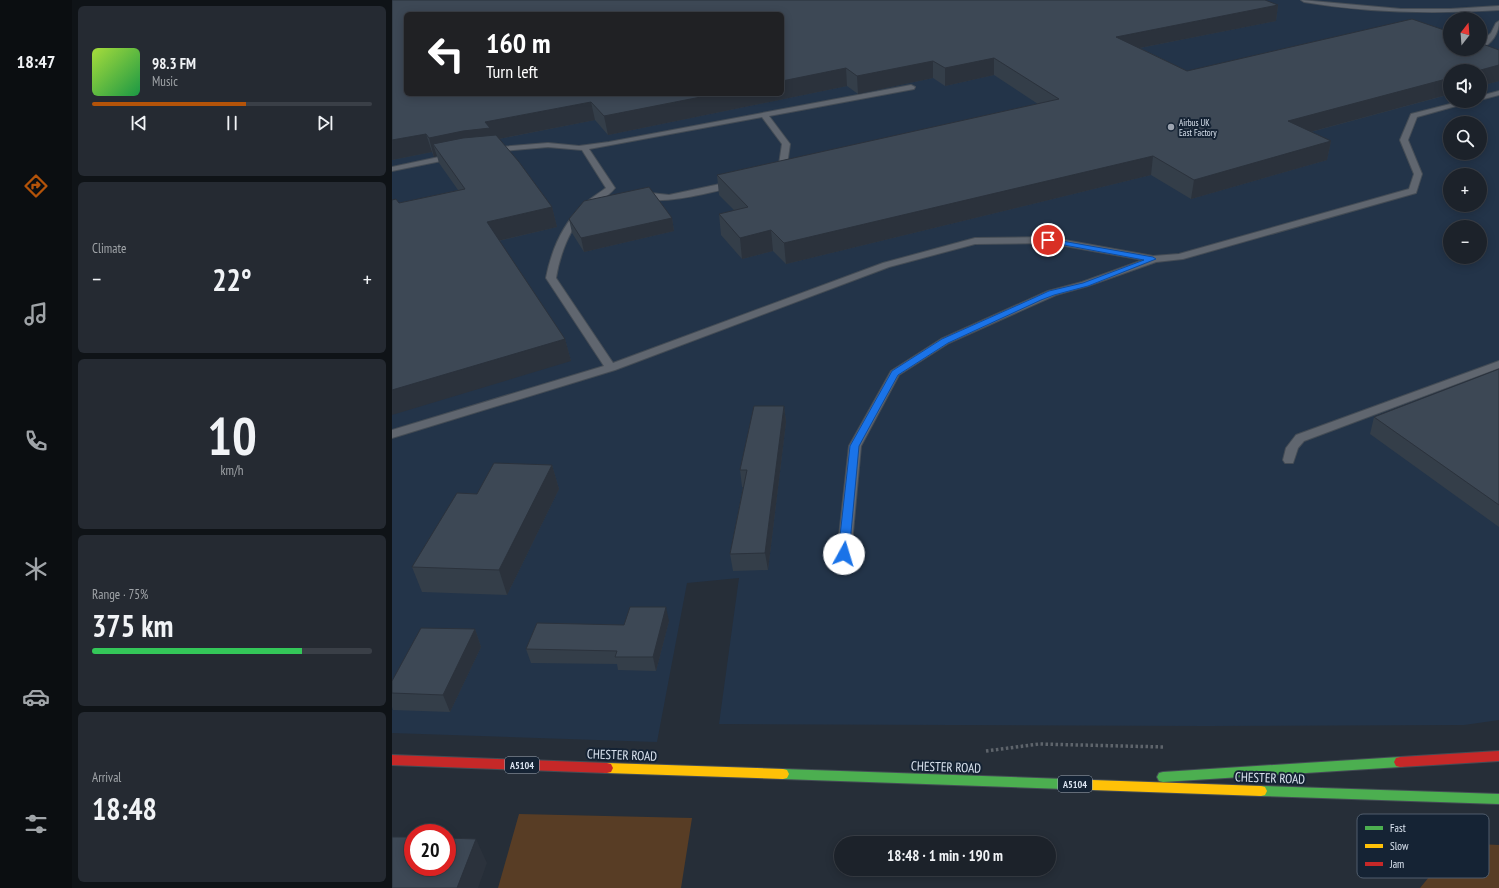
<!DOCTYPE html>
<html lang="en">
<head>
<meta charset="utf-8">
<style>
	:root { --surface:#1c222a; --page:#252a32; --text:#f1f3f6; --muted:#a0a4a8; --line:#3a3f47; --accent:#b45309 }
	body { margin:0; font-family:"PT Sans Narrow",sans-serif; background:var(--page); color:var(--text); height:100vh; display:flex; flex-direction:column; font-size:15px; white-space:nowrap }
	* { box-sizing:border-box; margin:0 }
	p { font-size:13px; color:var(--muted) }
	.icon { flex:none; width:22px; height:22px; fill:none; stroke:currentColor; stroke-width:2; stroke-linecap:round; stroke-linejoin:round }
	.map { position:relative; flex:1; overflow:hidden }
	.drawer { display:flex; flex-direction:column; gap:6px; padding:6px; background:#0f1317; width:320px }
	.drawer>* { flex:none }
	.hud { position:absolute; left:12px; top:12px; width:380px; height:84px; border-radius:6px; box-shadow:0 2px 10px #0003,0 0 0 1px var(--line); background:#202124; color:#fff; overflow:hidden }
	.needle { width:26px; rotate:17deg }
	.buttons { position:absolute; left:1051px; top:12px; display:grid; gap:8px }
	.buttons a { display:grid; place-items:center; width:44px; height:44px; border-radius:50%; background:var(--surface); box-shadow:0 2px 10px #0003,0 0 0 1px var(--line); font-size:20px }
	.speed { position:absolute; left:12px; top:824px; display:flex; gap:8px; font-size:20px; font-weight:700; text-align:center }
	.speed>* { display:grid; place-content:center; width:52px; height:52px; border-radius:50%; background:var(--surface); box-shadow:0 2px 10px #0003,0 0 0 1px var(--line); line-height:1 }
	.speed .limit { border:6px solid #d22; background:#fff; color:#111 }
	.pin { position:absolute; display:grid; place-items:center; width:34px; height:34px; color:#fff; margin:-17px; border:2px solid #fff; border-radius:50%; box-shadow:0 1px 4px #0007 }
	.me { position:absolute; width:44px; margin:-22px; rotate:6deg; stroke-linejoin:round; filter:drop-shadow(0 0 3px #0008) }
	.turn { display:flex; align-items:center; gap:14px; height:84px; padding:0 16px; font-size:18px }
	.turn .icon { width:52px; height:52px; stroke-width:2.5 }
	.turn b { display:block; font-size:28px; line-height:34px }
	.big { font-size:30px; font-weight:800; line-height:1.1 }
	.drawer .card { flex:1; display:flex; flex-direction:column; justify-content:center; gap:6px; min-width:0; padding:0 14px; border-radius:6px; background:var(--page) }
	.drawer .dial { align-items:center; gap:0 }
	.dial b { font-size:52px; line-height:1 }
	.song { display:flex; align-items:center; gap:12px }
	.cover { width:48px; height:48px; border-radius:6px; background:linear-gradient(135deg,hsl(80 70% 55%),hsl(140 70% 35%)) }
	.played { height:4px; border-radius:2px; background:linear-gradient(90deg,var(--accent) 55%,var(--line) 55%) }
	.keys { display:flex; justify-content:space-around; direction:ltr }
	.heat { display:flex; justify-content:space-between; align-items:center; font-size:22px; direction:ltr }
	.charge { height:6px; border-radius:3px; background:linear-gradient(90deg,#34c759 75%,var(--line) 0) }
	.trip { position:absolute; left:442px; top:836px; width:222px; height:40px; border-radius:20px; background:var(--surface); box-shadow:0 2px 10px #0003,0 0 0 1px var(--line); font-weight:800; line-height:40px; text-align:center }
	main { display:flex; flex:1; min-height:0 }
	.tab-bar { display:flex; flex-direction:column; width:72px; justify-content:space-around; align-items:center; background:#0b0e11; color:var(--muted) }
	.tab-bar .icon { width:28px; height:28px }
	.tab-bar .selected { color:var(--accent) }
	.tab-bar b { font-size:18px; color:var(--text) }
	.map>svg:first-child { display:block }
</style>
</head>
<body>
<main>
<nav class="tab-bar">
<b>18:47</b>
<svg class="icon selected" aria-label="directions" viewBox="0 0 24 24"><path d="M12 3l9 9-9 9-9-9zM9 14v-3h6M13 9l2 2-2 2"/></svg>
<svg class="icon" aria-label="music" viewBox="0 0 24 24"><path d="M9 18V5l10-2v13"/><circle cx="6" cy="18" r="3"/><circle cx="16" cy="16" r="3"/></svg>
<svg class="icon" aria-label="phone" viewBox="0 0 24 24"><path d="M5 4h4l2 5-3 2q2 4 5 5l2-3 5 2v4C11 20 4 13 5 4z"/></svg>
<svg class="icon" aria-label="climate" viewBox="0 0 24 24"><path d="M12 3v18M4 7l16 10M4 17L20 7"/></svg>
<svg class="icon" aria-label="car" viewBox="0 0 24 24"><path d="M5 17H2v-5l4-1 3-4h7l3 4 3 1v5h-3M9 17h6M6 11h13"/><circle cx="7" cy="17" r="2"/><circle cx="17" cy="17" r="2"/></svg>
<svg class="icon" aria-label="filters" viewBox="0 0 24 24"><path d="M4 7h16M4 17h16"/><circle cx="9" cy="7" r="2"/><circle cx="15" cy="17" r="2"/></svg>
</nav>
<section class="drawer">
<div class="card">
<div class="song"><i class="cover"></i><div><b>98.3 FM</b><p>Music</p></div></div>
<div class="played"></div>
<div class="keys"><svg class="icon" aria-label="previous" viewBox="0 0 24 24"><path d="M18 5L8 12l10 7zM5 5v14"/></svg><svg class="icon" aria-label="pause" viewBox="0 0 24 24"><path d="M8 5v14M16 5v14"/></svg><svg class="icon" aria-label="next" viewBox="0 0 24 24"><path d="M6 5l10 7-10 7zM19 5v14"/></svg></div>
</div>
<div class="card"><p>Climate</p>
<div class="heat"><a>−</a><b class="big">22°</b><a>+</a></div>
</div>
<div class="card dial"><b>10</b><p>km/h</p></div>
<div class="card"><p>Range · 75%</p><b class="big">375 km</b><div class="charge"></div></div>
<div class="card"><p>Arrival</p><b class="big">18:48</b></div>
</section>
<div class="map">
<svg width="1107" height="888" viewBox="0 0 1107 888">
	<rect width="100%" height="100%" fill="#262e38"/>
	<path fill="#233449" fill-rule="evenodd" d="M0,0H1107V720L1072,725L814,726L327,724L347,578L295,583L265,742L0,733ZM14,14H390V94H14ZM1058,19H1088V49H1058ZM1058,71H1088V101H1058ZM1058,123H1088V153H1058ZM1058,175H1088V205H1058ZM1058,227H1088V257H1058Z"/>
	<path fill="#583d25" d="M127,814L300,818L289,888H106Z
		M1065,843L1107,845V888H1028Z"/>
	<g fill="none" stroke-linecap="round" stroke-linejoin="round">
		<g stroke="#444c55" stroke-width="2">
			<path id="lane" d="M909,0L1009,9H1058L1107,6V10C1041,14 977,13 912,2Z
				M1107,21C1107,33 1100,44 1088,49V43L1099,33L1104,23Z
				M519,85L523,87L522,89L377,116L398,144L394,172L387,177L383,174L386,171L390,144L370,117L197,149L223,188C216,197 205,202 197,209C178,226 168,254 164,278L221,363L491,263L583,238L656,237L761,256L787,254L1017,189L1022,174L1008,140L1019,114L1070,101H1082L1025,117L1016,140L1030,174L1024,193L791,259L764,262L696,286L664,295L557,343L507,375L469,446L459,554L457,557L452,559L447,557L445,554L457,446L499,371L549,339L656,291L690,282L751,260L656,243L583,244L497,267L223,370L0,438V430L212,366L154,278C159,252 170,225 190,206C197,199 206,194 214,188L190,150L156,147L99,152H96V148L156,143L187,146L217,142Z
				M1107,91V95L1088,100V96Z
				M61,154L65,156L64,158L0,171V167Z
				M342,181L346,184L345,186C325,191 259,209 245,195L249,192L277,195Z
				M1107,361V368L912,441L906,448L901,463H893L891,460L894,448L904,435Z"/>
		</g>
		<g stroke="#444c55" stroke-width="2">
			<path id="fast" d="M1008,757L1012,758L1014,762L1012,766L1008,767L771,782L767,781L765,777L767,773L771,772Z
				M391,769L672,779L676,780L678,784L676,788L672,789L391,779L387,778L385,774L387,770Z
				M869,786L1107,794V804L869,796L865,795L863,791L865,787Z"/>
		</g>
		<g stroke="#444c55" stroke-width="2">
			<path id="slow" d="M215,763L391,769L395,770L397,774L395,778L391,779L215,773L211,772L209,768L211,764Z
				M672,779L869,786L873,787L875,791L873,795L869,796L672,789L668,788L666,784L668,780Z"/>
		</g>
		<g stroke="#444c55" stroke-width="2">
			<path id="jam" d="M1107,751V761L1008,767L1004,766L1002,762L1004,758L1008,757Z
				M0,755L215,763L219,764L221,768L219,772L215,773L0,765Z"/>
		</g>
		<path stroke="#5e646b" stroke-width="3.5" stroke-dasharray="2.5 2.5" stroke-linecap="butt" d="M594,751L647,744L772,747"/>
		<use href="#lane" fill="#60666f" fill-rule="evenodd"/>
		<use href="#fast" fill="#4caf50" fill-rule="evenodd"/>
		<use href="#slow" fill="#ffc107" fill-rule="evenodd"/>
		<use href="#jam" fill="#c62828" fill-rule="evenodd"/>
	</g>
	<path fill="#343e49" d="M0,0L886,5L884,21L748,48L795,71L1058,49L1107,50V81L919,132L939,141L935,160L799,199L759,175L394,264L381,251L350,259L329,235L327,214L343,211L327,195L325,175L646,104L602,75L553,86L541,78L466,94L455,86L216,135L203,120L107,139L160,207L165,227L107,241L173,339L179,361L7,203L66,190L47,163L45,156L42,157L40,152L0,160Z
		M280,218L282,231L192,252L180,233L177,219Z
		M1107,369V527L978,434L982,417Z
		M392,406L394,422L376,570L341,571L338,554L351,487H350L348,470Z
		M160,465L167,489L115,595L30,592L20,567L85,494Z
		M277,621L264,671L226,670L225,664L139,663L134,649L232,625Z
		M83,629L89,647L58,712L1,710L0,707V681Z"/>
	<path fill="#2b323c" d="M886,5L884,21L722,53L724,37Z
		M602,58V75L553,86V68Z
		M541,61V78L466,94L465,76Z
		M1107,65V81L1088,86V71H1085Z
		M454,68L455,86L216,135L212,116L324,94H390V81Z
		M1058,78V94L892,139L896,121Z
		M199,102L203,120L101,140L41,144L45,156L42,157L37,138L93,122Z
		M34,134L40,152L0,160V140Z
		M939,141L935,160L799,199L802,180Z
		M761,156L759,175L394,264L392,243Z
		M160,207L165,227L101,242L95,222Z
		M280,218L282,231L192,252L189,238Z
		M379,230L381,251L350,259L348,238Z
		M173,339L179,361L0,415V390Z
		M392,406L394,422L376,570L373,553Z
		M160,465L167,489L115,595L107,570Z
		M274,607L277,621L264,671L261,657Z
		M83,629L89,647L58,712L51,695Z
		M84,839L95,863L86,888H65Z"/>
	<path fill="#3d4855" stroke="#2b323c" d="M0,0H873L886,5L724,37L795,71L1020,19L1058,32V49H1088V43L1107,50V65L1085,71H1058V78L896,121L939,141L802,180L761,156L392,243L379,230L348,238L327,214L356,207L325,175L667,99L602,58L553,68L541,61L465,76L454,68L390,81V14H14V94H324L212,116L199,102L93,122L98,128L71,131L37,138L34,134L0,140Z
		M104,135L127,162L160,207L95,222L173,339L0,390V200L4,199L7,203L73,189L41,144L71,138Z
		M257,187L280,218L189,238L177,219L192,201Z
		M1107,369V505L982,417Z
		M362,406H392L373,553L338,554L355,470H348Z
		M102,463L160,465L107,570L20,567L65,493L85,494Z
		M238,607H274L261,657H223L225,651L134,649L145,623L232,625Z
		M29,628L83,629L51,695L0,693V681Z
		M0,837H21V867H55V838L84,839L65,888H0Z"/>
	<path fill="#1a73e8" stroke="#114b97" d="M653,238L761,257L764,259L696,286L662,295L649,300L556,343L506,375L467,446L457,554L455,557H448L446,554L458,446L500,371L550,339L644,297L657,291L691,283L752,260L656,242L653,241Z"/>
	<circle fill="#9ca4b0" stroke="#152334" stroke-width="1.5" cx="779" cy="127" r="4"/>
	<g text-anchor="middle" dominant-baseline="central" stroke-width="4" stroke-linejoin="round" paint-order="stroke">
		<g font-size="9" fill="#dbe4f0" stroke="#152334" text-anchor="start">
			<text x="787" y="122">Airbus UK<tspan x="787" dy="10">East Factory</tspan></text>
		</g>
		<g fill="#152334" stroke="#a0aab8" stroke-width="1">
			<rect x="113" y="757" width="34" height="16" rx="3"/>
			<rect x="666" y="776" width="34" height="16" rx="3"/>
		</g>
		<g font-size="10" font-weight="bold" fill="#dbe4f0">
			<text x="130" y="765">A5104</text>
			<text x="683" y="784">A5104</text>
		</g>
		<g font-size="13" fill="#dbe4f0" stroke="#152334">
			<text transform="translate(230 755) rotate(2)">CHESTER ROAD</text>
			<text transform="translate(554 767) rotate(2)">CHESTER ROAD</text>
			<text transform="translate(878 778) rotate(2)">CHESTER ROAD</text>
		</g>
	</g>
	<rect x="965" y="814" width="132" height="64" rx="6" fill="#152334" stroke="#505d6c" stroke-width="1"/>
	<rect x="973" y="826" width="18" height="4" fill="#4caf50"/>
	<rect x="973" y="844" width="18" height="4" fill="#ffc107"/>
	<rect x="973" y="862" width="18" height="4" fill="#c62828"/>
	<g font-size="11" fill="#dbe4f0">
		<text x="998" y="832">Fast</text>
		<text x="998" y="850">Slow</text>
		<text x="998" y="868">Jam</text>
	</g>
</svg>
<div class="buttons">
<a><svg class="needle" viewBox="-14 -14 28 28"><path d="M0-13l5 13h-10z" fill="#e53935"/><path d="M0 13l5-13h-10z" fill="#a0a4a8"/></svg></a>
<a><svg class="icon" aria-label="sound" viewBox="0 0 24 24"><path d="M4 9h4l5-4v14l-5-4H4zM17 9q2 3 0 6"/></svg></a>
<a><svg class="icon" aria-label="search" viewBox="0 0 24 24"><circle cx="10" cy="10" r="6"/><path d="M15 15l6 6"/></svg></a>
<a>+</a>
<a>−</a>
</div>
<div class="speed"><div class="limit">20</div></div>
<div class="pin" style="left:656px;top:240px;background:#d93025"><svg class="icon" aria-label="arrive" viewBox="0 0 24 24"><path d="M6 21V4h12l-3 4 3 4H6"/></svg></div>
<svg class="me" style="left:452px;top:554px" viewBox="-20 -20 40 40"><circle r="19" fill="#fff"/><path d="M0-13L10 11 0 6-10 11z" fill="#1a73e8"/></svg>
<div class="trip">18:48 · 1 min · 190 m</div>
<div class="hud">
<div class="turn"><svg class="icon" aria-label="left" viewBox="0 0 24 24"><path d="M17 20v-9H6M10 6l-5 5 5 5"/></svg><div><b>160 m</b>Turn left</div></div>
</div>
</div>
</main>
</body>
</html>
